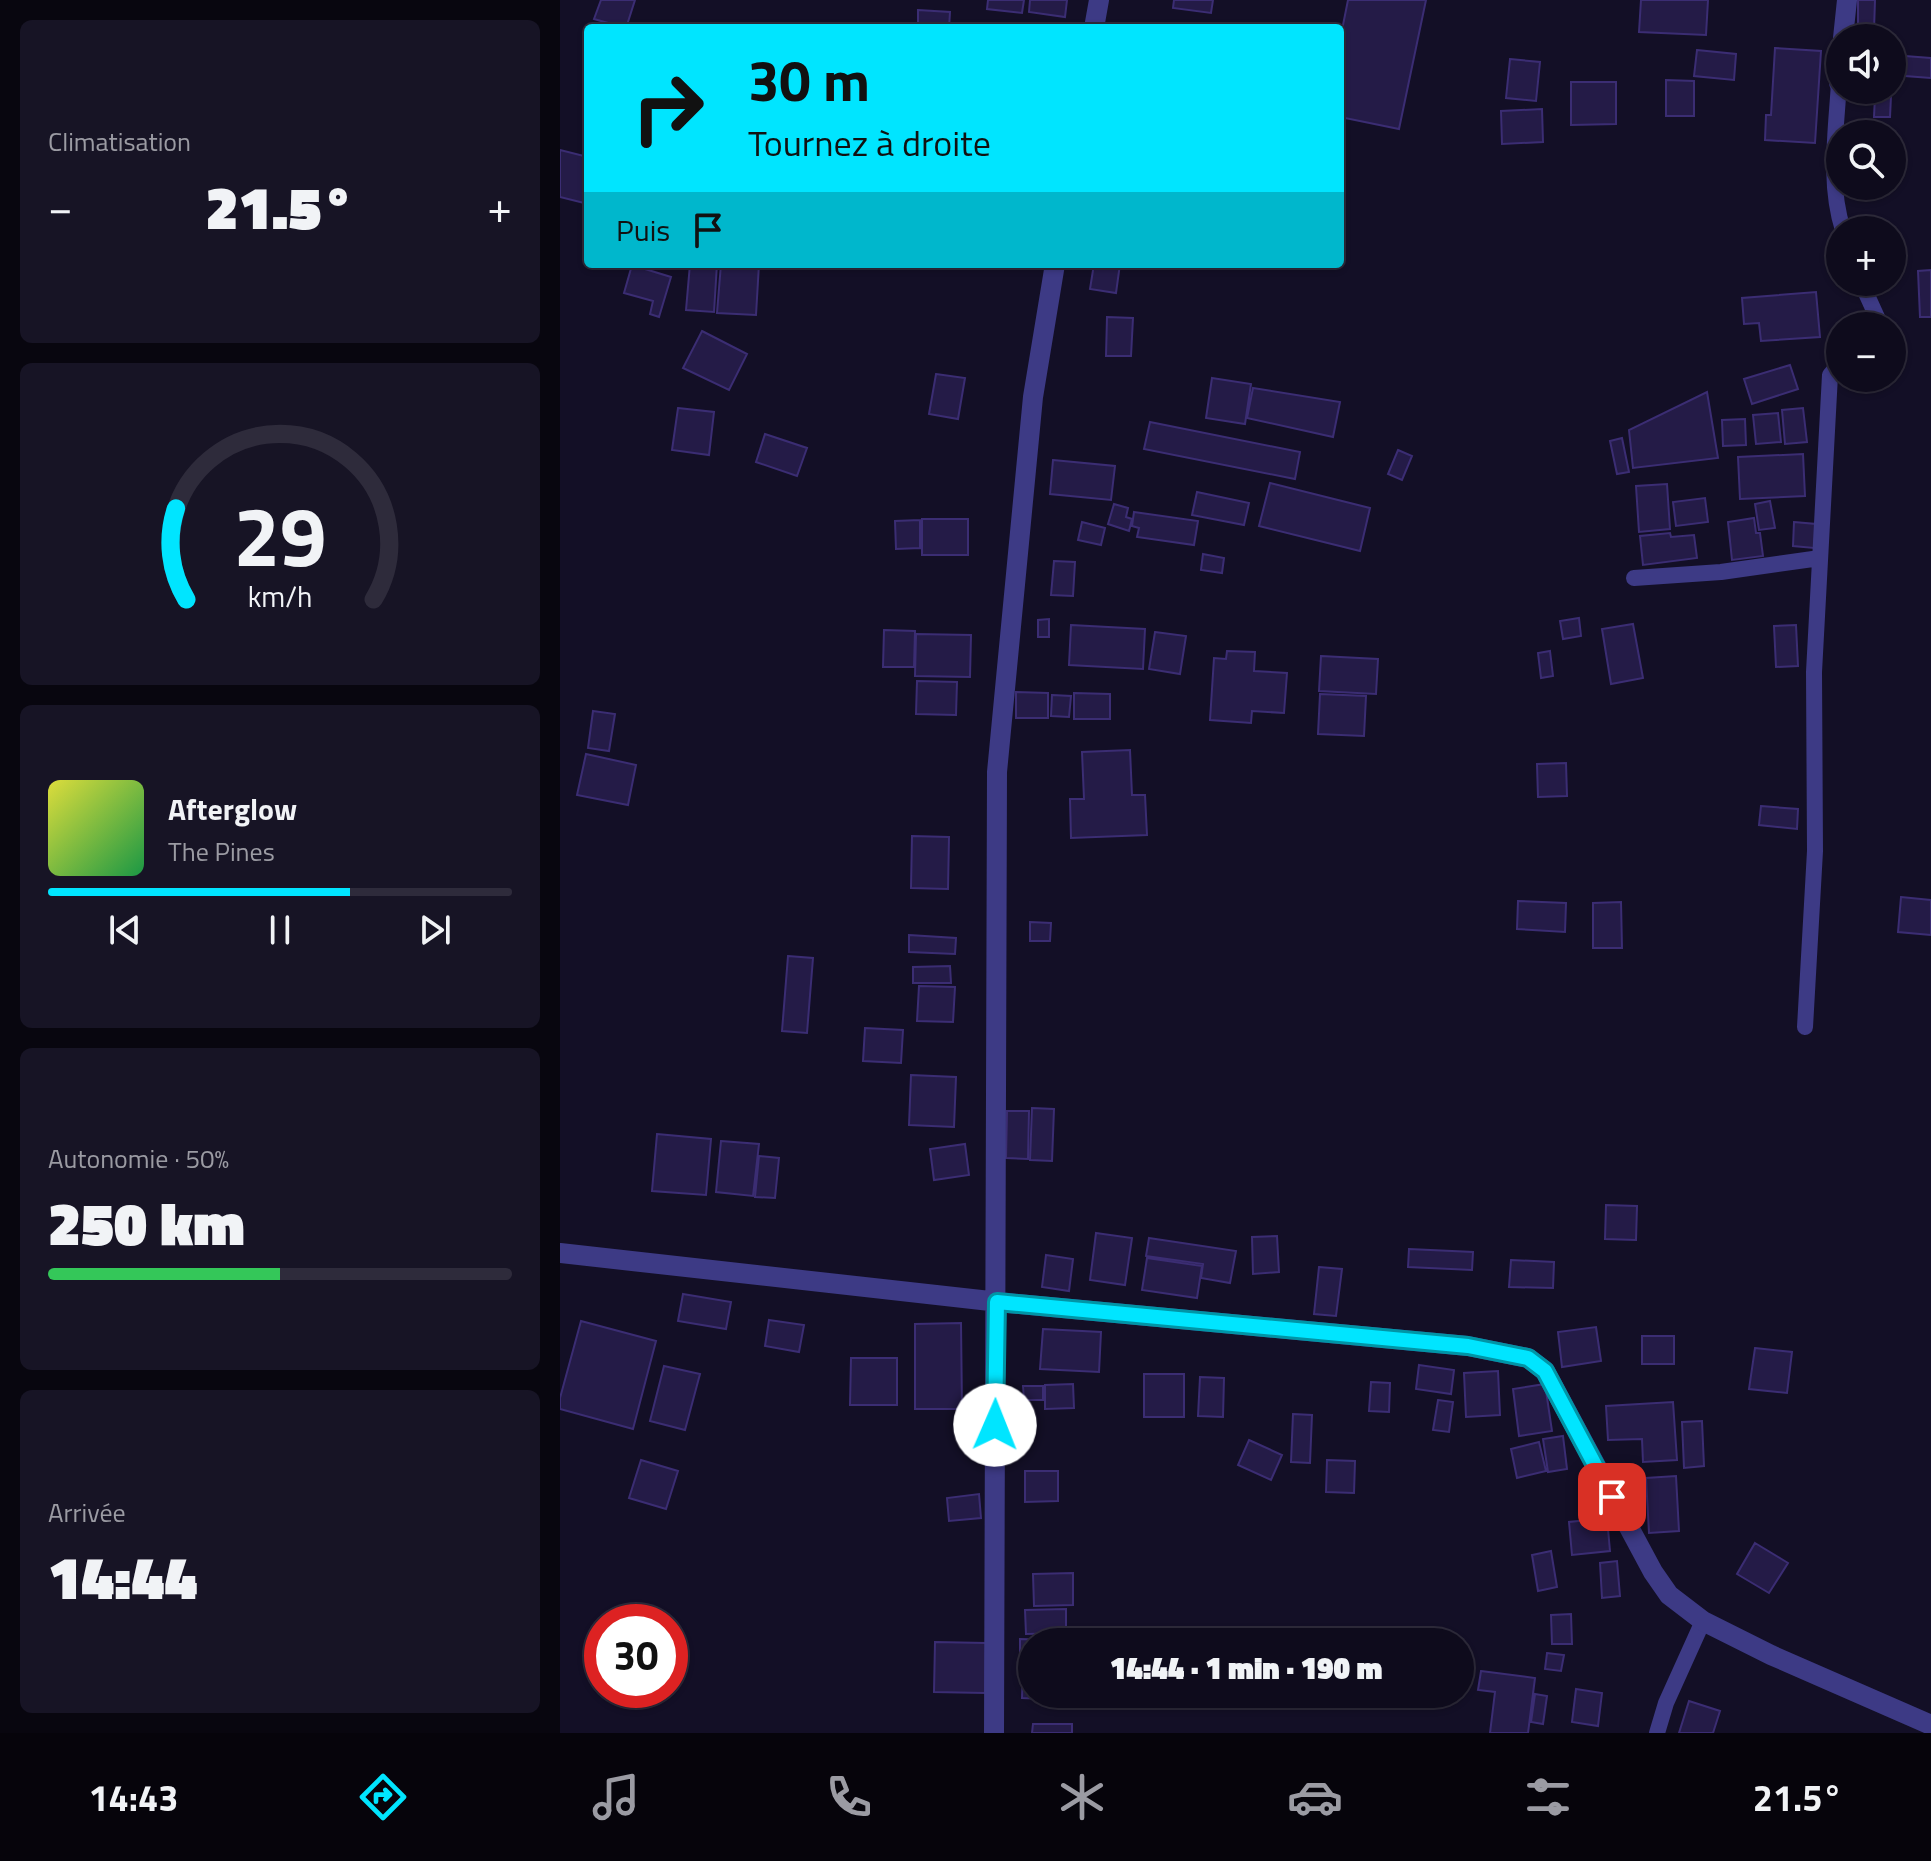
<!DOCTYPE html>
<html lang="fr">
<head>
<meta charset="utf-8">
<style>
	:root { --surface:#0e0b1c; --page:#171425; --text:#f1f3f6; --muted:#9b9ba3; --line:#2e2b3b; --accent:#00e5ff }
	body { margin:0; font-family:"Titillium Web",sans-serif; background:var(--page); color:var(--text); height:100vh; display:flex; flex-direction:column; font-size:30px; white-space:nowrap }
	* { box-sizing:border-box; margin:0 }
	p { font-size:26px; color:var(--muted) }
	.icon { flex:none; width:44px; height:44px; fill:none; stroke:currentColor; stroke-width:2; stroke-linecap:round; stroke-linejoin:round }
	.map { position:relative; flex:1; overflow:hidden }
	.drawer { display:flex; flex-direction:column; gap:20px; padding:20px; background:#08060f; width:560px }
	.drawer>* { flex:none }
	.hud { position:absolute; left:24px; top:24px; width:760px; height:244px; border-radius:8px; box-shadow:0 2px 6px #0004,0 0 0 2px var(--line); background:#00e5ff; color:#111; overflow:hidden }
	.fabs { position:absolute; left:1266px; top:24px; display:grid; gap:16px }
	.fabs a { display:grid; place-items:center; width:80px; height:80px; border-radius:50%; background:var(--surface); box-shadow:0 2px 6px #0004,0 0 0 2px var(--line); font-size:40px }
	.speed { position:absolute; left:24px; top:1604px; display:flex; gap:16px; font-size:40px; font-weight:700; text-align:center }
	.speed>* { display:grid; place-content:center; width:104px; height:104px; border-radius:50%; background:var(--surface); box-shadow:0 2px 6px #0004,0 0 0 2px var(--line); line-height:1 }
	.speed .limit { border:12px solid #d22; background:#fff; color:#111 }
	.pin { position:absolute; display:grid; place-items:center; width:68px; height:68px; color:#fff; margin:-34px; border-radius:16px; box-shadow:0 4px 12px #0006 }
	.me { position:absolute; width:88px; margin:-44px; rotate:1deg; stroke-linejoin:round; filter:drop-shadow(0 0 6px #0008) }
	.turn { display:flex; align-items:center; gap:28px; height:168px; padding:0 32px; font-size:36px }
	.turn .icon { width:104px; height:104px; stroke-width:2.5 }
	.turn b { display:block; font-size:56px; line-height:68px }
	.then { display:flex; align-items:center; height:76px; padding:0 32px; background:#0003; gap:16px; font-size:30px }
	.big { font-size:60px; font-weight:800; line-height:1.1 }
	.drawer .tile { flex:1; display:flex; flex-direction:column; justify-content:center; gap:12px; min-width:0; padding:0 28px; border-radius:12px; background:var(--page) }
	.drawer .dial { align-items:center; gap:0 }
	.dial svg { height:208px; overflow:visible; fill:none; stroke:var(--line); stroke-width:7; stroke-linecap:round; text-anchor:middle }
	.dial text { fill:var(--text); stroke:none }
	.song { display:flex; align-items:center; gap:24px }
	.cover { width:96px; height:96px; border-radius:12px; background:linear-gradient(135deg,hsl(60 70% 55%),hsl(140 70% 35%)) }
	.played { height:8px; border-radius:4px; background:linear-gradient(90deg,var(--accent) 65%,var(--line) 65%) }
	.keys { display:flex; justify-content:space-around; direction:ltr }
	.heat { display:flex; justify-content:space-between; align-items:center; font-size:44px; direction:ltr }
	.charge { height:12px; border-radius:6px; background:linear-gradient(90deg,#34c759 50%,var(--line) 0) }
	.trip { position:absolute; left:458px; top:1628px; width:456px; height:80px; border-radius:40px; background:var(--surface); box-shadow:0 2px 6px #0004,0 0 0 2px var(--line); font-weight:800; line-height:80px; text-align:center }
	.tab-bar { display:flex; height:128px; justify-content:space-around; align-items:center; background:#06040b; color:var(--muted) }
	.tab-bar .icon { width:56px; height:56px }
	.tab-bar .selected { color:var(--accent) }
	.tab-bar b { font-size:36px; color:var(--text) }
	main { display:flex; flex:1; min-height:0 }
	.map>svg:first-child { display:block }
</style>
</head>
<body>
<main>
<section class="drawer">
<div class="tile"><p>Climatisation</p>
<div class="heat"><a>−</a><b class="big">21.5°</b><a>+</a></div>
</div>
<div class="tile dial"><svg viewBox="0 0 100 80">
<path d="M14 69A42 42 0 1 1 86 69"/>
<path d="M14 69A42 42 0 0 1 10 34" stroke="#00e5ff"/>
<text x="50" y="56" font-size="32" font-weight="700">29</text>
<text x="50" y="72" font-size="11">km/h</text>
</svg></div>
<div class="tile">
<div class="song"><i class="cover"></i><div><b>Afterglow</b><p>The Pines</p></div></div>
<div class="played"></div>
<div class="keys"><svg class="icon" aria-label="previous" viewBox="0 0 24 24"><path d="M18 5L8 12l10 7zM5 5v14"/></svg><svg class="icon" aria-label="pause" viewBox="0 0 24 24"><path d="M8 5v14M16 5v14"/></svg><svg class="icon" aria-label="next" viewBox="0 0 24 24"><path d="M6 5l10 7-10 7zM19 5v14"/></svg></div>
</div>
<div class="tile"><p>Autonomie · 50%</p><b class="big">250 km</b><div class="charge"></div></div>
<div class="tile"><p>Arrivée</p><b class="big">14:44</b></div>
</section>
<div class="map">
<svg width="1371" height="1733" viewBox="0 0 1371 1733">
	<rect width="100%" height="100%" fill="#130f26"/>
	<path fill="#241b47" stroke="#3b2d73" stroke-width="2" d="M41,0H75L66,28L34,19Z
		M428,0H464L462,13L427,9Z
		M470,0H507L505,17L469,12Z
		M614,0H653L651,13L613,8Z
		M788,0H866L839,129L780,117V40Z
		M1081,0H1148L1146,35L1079,32Z
		M1298,0H1315L1314,30L1298,31Z
		M358,10L390,12L389,28H358Z
		M1215,48L1261,51L1255,143L1205,140L1206,115H1211Z
		M1137,50L1176,54L1174,80L1134,76Z
		M1332,55L1371,58V78L1332,75Z
		M950,59L980,62L976,101L946,98Z
		M1106,80L1134,81V116H1106Z
		M1011,82H1056V124L1011,125Z
		M1315,96H1331L1330,117H1314Z
		M982,109L983,142L942,144L941,111Z
		M0,150L28,157V204L0,197Z
		M130,264H157L154,312L126,310Z
		M161,264H199L196,315L157,313Z
		M534,264H560L556,293L530,289Z
		M72,265L111,277L99,317L90,314L93,301L64,293Z
		M1371,270V317H1360L1358,271Z
		M1256,292L1260,337L1201,341L1199,323L1184,324L1182,298Z
		M1311,314L1313,325L1287,326L1286,317Z
		M547,317L573,318L571,356H546Z
		M142,331L187,354L169,390L123,368Z
		M1230,365L1238,389L1192,404L1184,379Z
		M376,374L405,378L398,419L369,414Z
		M652,378L691,384L685,424L646,418Z
		M693,388L780,402L773,437L687,418Z
		M1147,392L1158,458L1073,468L1069,430Z
		M118,408L154,412L149,455L112,450Z
		M1243,408L1247,442L1225,444L1222,410Z
		M1218,413L1221,442L1196,444L1193,415Z
		M1185,419L1186,445L1163,446L1162,420Z
		M590,422L740,452L735,479L584,449Z
		M205,434L247,448L237,476L196,462Z
		M1062,438L1069,472L1057,474L1050,441Z
		M838,450L852,456L842,480L828,474Z
		M1243,454L1245,496L1180,499L1178,457Z
		M493,460L555,466L551,500L490,494Z
		M710,483L810,508L800,551L699,526Z
		M1107,484L1110,529L1079,532L1076,486Z
		M637,492L689,503L684,525L632,515Z
		M1145,498L1148,522L1116,526L1113,502Z
		M1210,501L1215,528L1199,530L1195,504Z
		M554,504L568,508L566,517L572,519L569,531L548,524Z
		M574,512L638,521L634,545L577,537L579,528L572,526Z
		M1194,518L1196,533H1200L1203,556L1172,560L1168,522Z
		M362,519H408V555H362Z
		M360,520V548L336,549L335,521Z
		M522,522L545,528L541,545L518,540Z
		M1234,522L1256,524L1254,548L1233,546Z
		M1110,533L1111,537L1134,535L1137,558L1083,565L1080,536Z
		M643,554L664,558L662,573L641,570Z
		M494,561L515,562L513,596L491,595Z
		M1019,618L1021,636L1003,639L1000,621Z
		M489,619V637H478V620Z
		M1073,624L1083,678L1051,684L1042,629Z
		M511,625L585,629L583,669L509,665Z
		M1236,625L1238,666L1216,667L1214,626Z
		M324,630L355,631L354,667H323Z
		M595,632L626,636L620,674L589,669Z
		M356,634L411,635L410,677L355,676Z
		M667,651L695,652L694,671L727,673L724,713L692,711L691,723L650,720L654,658L666,659Z
		M990,651L993,676L981,678L978,653Z
		M761,656L818,659L816,694L759,691Z
		M357,681L397,682L396,715L356,714Z
		M456,692L488,693V718H456Z
		M514,693L550,694V719H514Z
		M760,694L806,696L804,736L758,734Z
		M492,695L511,696L509,717L491,716Z
		M33,711L55,714L49,751L28,748Z
		M570,750L572,795H585L587,835L511,838L510,799H524L522,752Z
		M26,754L76,765L68,805L17,795Z
		M1006,763L1007,796L978,797L977,764Z
		M1201,806L1238,809L1237,829L1199,825Z
		M352,836L389,837L388,889L351,888Z
		M1341,897L1371,900V935L1338,932Z
		M958,901L1006,903L1005,932L957,929Z
		M1061,902L1062,948H1033V903Z
		M470,922L491,923L490,941H470Z
		M349,935L396,938L395,954L349,952Z
		M228,956L253,958L247,1033L222,1031Z
		M390,966L391,983H353V967Z
		M359,986L395,987L393,1022L357,1021Z
		M305,1028L343,1030L341,1063L303,1061Z
		M351,1075L396,1077L394,1127L349,1125Z
		M472,1108L494,1109L492,1161L470,1160Z
		M447,1111H469L468,1159L446,1158Z
		M97,1134L151,1139L146,1195L92,1191Z
		M161,1141L199,1144L193,1196L156,1192Z
		M405,1144L409,1175L374,1180L370,1149Z
		M199,1156L219,1158L215,1198L195,1197Z
		M1046,1205L1077,1206L1076,1240L1045,1239Z
		M536,1233L572,1238L565,1285L530,1280Z
		M717,1236L719,1272L693,1274L692,1237Z
		M589,1238L676,1251L670,1283L641,1278L643,1264L586,1256Z
		M849,1249L913,1252L912,1270L848,1267Z
		M486,1255L513,1259L509,1291L482,1287Z
		M587,1258L642,1266L637,1298L582,1290Z
		M951,1260L994,1262L993,1288L949,1287Z
		M759,1267L782,1269L776,1316L754,1314Z
		M123,1294L171,1302L166,1329L118,1321Z
		M209,1320L244,1325L239,1352L205,1346Z
		M21,1321L96,1341L73,1429L0,1409V1398Z
		M401,1323L402,1409H355V1324Z
		M1036,1327L1041,1361L1002,1367L998,1332Z
		M483,1329L541,1332L539,1372L480,1369Z
		M1082,1336H1114V1364H1082Z
		M1195,1348L1232,1352L1227,1393L1189,1389Z
		M291,1358H337V1405H290Z
		M859,1365L894,1370L891,1394L856,1389Z
		M104,1366L140,1374L125,1430L90,1421Z
		M938,1371L940,1415L906,1417L904,1373Z
		M584,1374H624V1417H584Z
		M640,1377L664,1378L663,1417L638,1416Z
		M811,1382L830,1383L829,1412L809,1411Z
		M513,1384L514,1408L485,1409V1385Z
		M985,1384L992,1431L959,1436L953,1389Z
		M463,1386H483V1400H464Z
		M878,1400L893,1402L889,1432L873,1430Z
		M1113,1402L1117,1460L1083,1462L1082,1439L1048,1440L1046,1406Z
		M733,1414L752,1415L750,1463L731,1462Z
		M1142,1421L1144,1466L1124,1468L1122,1422Z
		M1003,1436L1007,1469L988,1472L983,1439Z
		M689,1440L722,1455L711,1480L678,1465Z
		M979,1442L986,1471L957,1478L951,1449Z
		M81,1460L118,1471L106,1509L69,1498Z
		M767,1460L795,1461L794,1493L766,1492Z
		M465,1471H498V1501L465,1502Z
		M1116,1476L1119,1531L1089,1533L1086,1478Z
		M419,1494L421,1518L389,1521L387,1498Z
		M1047,1518L1050,1551L1012,1555L1009,1522Z
		M1195,1543L1228,1563L1209,1593L1177,1574Z
		M991,1551L997,1587L978,1591L972,1555Z
		M1057,1561L1060,1596L1042,1598L1040,1563Z
		M513,1573V1605L474,1606L473,1574Z
		M506,1609V1633L466,1634L465,1610Z
		M1011,1614L1012,1644H992L991,1615Z
		M460,1639L492,1640V1642H472V1666H460Z
		M375,1642L426,1643L425,1693L374,1692Z
		M987,1653L1004,1655L1001,1671L985,1669Z
		M463,1666H472V1694H485V1699L462,1698Z
		M921,1671L975,1678L968,1733H930L935,1692L918,1690Z
		M1016,1689L1042,1693L1038,1726L1012,1722Z
		M975,1694L987,1696L983,1724L971,1722Z
		M1129,1701L1160,1711L1153,1733H1119Z
		M473,1724H512V1733H472Z"/>
	<g fill="none" stroke-linecap="round" stroke-linejoin="round">
		<path stroke="#3d3a85" stroke-width="16" d="M1279,83C1276,132 1268,183 1283,230
			M1301,282L1321,326
			M1074,578L1161,572L1260,558
			M1245,1027L1255,851L1254,672L1270,375L1280,363
			M1097,1733L1106,1703L1143,1621"/>
		<path stroke="#3d3a85" stroke-width="20" d="M534,28L539,0
			M1283,38L1287,0
			M1279,83L1280,75
			M0,1253L448,1303L908,1346L968,1358L985,1371L1093,1572L1109,1595L1143,1621L1211,1655L1371,1725
			M434,1733L437,772L473,397L495,264"/>
	</g>
	<g fill="none" stroke-linecap="round" stroke-linejoin="round">
		<g stroke="#0095a6" stroke-width="20">
			<path id="route" d="M435,1425L437,1302L908,1346L968,1358L985,1371L1052,1497"/>
		</g>
		<use href="#route" stroke="#00e5ff" stroke-width="14"/>
	</g>
</svg>
<div class="fabs">
<a><svg class="icon" aria-label="sound" viewBox="0 0 24 24"><path d="M4 9h4l5-4v14l-5-4H4zM17 9q2 3 0 6"/></svg></a>
<a><svg class="icon" aria-label="search" viewBox="0 0 24 24"><circle cx="10" cy="10" r="6"/><path d="M15 15l6 6"/></svg></a>
<a>+</a>
<a>−</a>
</div>
<div class="speed"><div class="limit">30</div></div>
<div class="pin" style="left:1052px;top:1497px;background:#d93025"><svg class="icon" aria-label="arrive" viewBox="0 0 24 24"><path d="M6 21V4h12l-3 4 3 4H6"/></svg></div>
<svg class="me" style="left:435px;top:1425px" viewBox="-20 -20 40 40"><circle r="19" fill="#fff"/><path d="M0-13L10 11 0 6-10 11z" fill="#00e5ff"/></svg>
<div class="trip">14:44 · 1 min · 190 m</div>
<div class="hud">
<div class="turn"><svg class="icon" aria-label="right" viewBox="0 0 24 24"><path d="M7 20v-9h11M14 6l5 5-5 5"/></svg><div><b>30 m</b>Tournez à droite</div></div>
<div class="then">Puis<svg class="icon" aria-label="arrive" viewBox="0 0 24 24"><path d="M6 21V4h12l-3 4 3 4H6"/></svg></div>
</div>
</div>
</main>
<nav class="tab-bar">
<b>14:43</b>
<svg class="icon selected" aria-label="directions" viewBox="0 0 24 24"><path d="M12 3l9 9-9 9-9-9zM9 14v-3h6M13 9l2 2-2 2"/></svg>
<svg class="icon" aria-label="music" viewBox="0 0 24 24"><path d="M9 18V5l10-2v13"/><circle cx="6" cy="18" r="3"/><circle cx="16" cy="16" r="3"/></svg>
<svg class="icon" aria-label="phone" viewBox="0 0 24 24"><path d="M5 4h4l2 5-3 2q2 4 5 5l2-3 5 2v4C11 20 4 13 5 4z"/></svg>
<svg class="icon" aria-label="climate" viewBox="0 0 24 24"><path d="M12 3v18M4 7l16 10M4 17L20 7"/></svg>
<svg class="icon" aria-label="car" viewBox="0 0 24 24"><path d="M5 17H2v-5l4-1 3-4h7l3 4 3 1v5h-3M9 17h6M6 11h13"/><circle cx="7" cy="17" r="2"/><circle cx="17" cy="17" r="2"/></svg>
<svg class="icon" aria-label="filters" viewBox="0 0 24 24"><path d="M4 7h16M4 17h16"/><circle cx="9" cy="7" r="2"/><circle cx="15" cy="17" r="2"/></svg>
<b>21.5°</b>
</nav>
</body>
</html>
